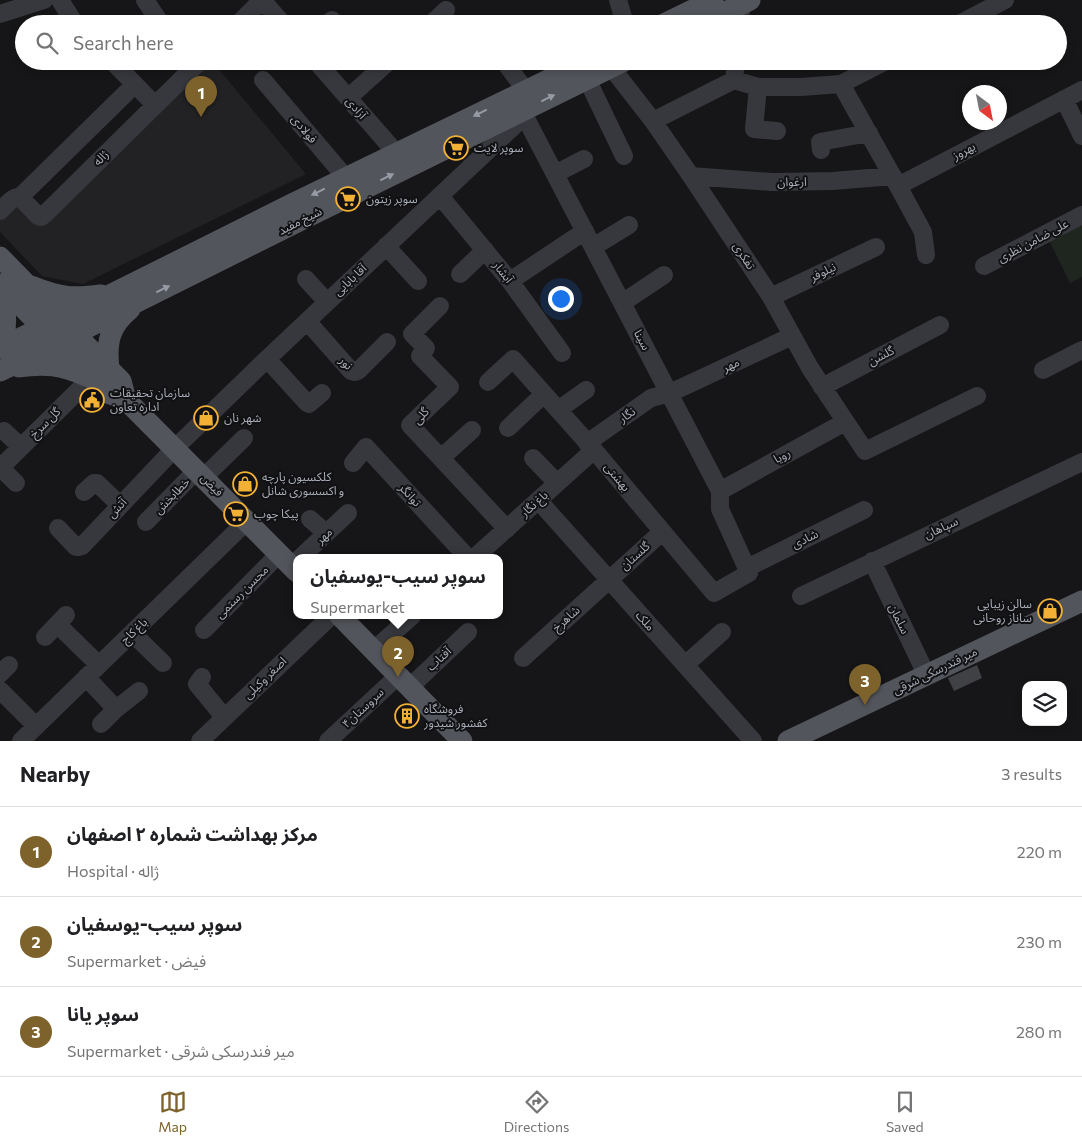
<!DOCTYPE html>
<meta charset="utf-8">
<style>
:root{--surface:#fff;--page:#f6f6f6;--text:#202124;--muted:#757577;--line:#e0e0e0;--accent:#7e622b}
body{margin:0;font-family:Commissioner,"Noto Sans Arabic",sans-serif;background:var(--page);color:var(--text)}
.controls{position:absolute;right:15px;bottom:15px;display:grid;overflow:hidden;border-radius:10px;box-shadow:0 2px 8px #0003}
.controls button{width:45px;height:45px;display:grid;place-items:center;padding:0;border:0;border-bottom:1px solid var(--line);background:var(--surface);color:var(--text);font:25px sans-serif}
.compass{position:absolute;left:962px;top:85px;width:45px;height:45px;border-radius:50%;background:var(--surface);box-shadow:0 2px 8px #0003;rotate:148deg}
.you{position:absolute;left:560px;top:298px;width:18px;height:18px;margin:-12px;border:4px solid #fff;border-radius:50%;background:#1a73e8;box-shadow:0 0 0 8px #1a73e833}
.badge{display:grid;place-items:center;width:32px;height:32px;border-radius:50%;background:var(--accent);color:#fff;font-size:16px;font-weight:700}
.pin{position:absolute;translate:-50% -41px;filter:drop-shadow(0 1px 2px #0008)}
.pin::after{content:'';position:absolute;top:26px;width:18px;height:15px;background:inherit;clip-path:polygon(0 0,100% 0,50% 100%)}
.popup{position:absolute;left:293px;top:554px;width:210px;height:65px;box-sizing:border-box;display:grid;place-content:center;border-radius:10px;background:var(--surface);filter:drop-shadow(0 1px 4px #0005);font-size:16px;white-space:nowrap;color:var(--muted)}
.popup b{font-size:19px;color:var(--text)}
.popup::after{content:'';position:absolute;left:50%;top:100%;margin-left:-10px;border:10px solid transparent;border-top-color:var(--surface)}
.list{margin:0;padding:0;list-style:none}
h2{display:flex;justify-content:space-between;align-items:center;height:65px;margin:0;padding:0 20px;font-size:21px}
h2 small{font-size:16px;font-weight:400;color:var(--muted)}
.list li{display:grid;grid-template-columns:32px 1fr auto;gap:15px;align-items:center;box-sizing:border-box;height:90px;padding:0 20px;border-top:1px solid var(--line)}
.list b{display:block;font-size:19px;white-space:nowrap}
.list p{margin:0;font-size:16px;white-space:nowrap;color:var(--muted)}
.list em{font-size:16px;font-style:normal;color:var(--muted)}
.icon{flex:none;width:28px;height:28px;fill:none;stroke:currentColor;stroke-width:2;stroke-linecap:round;stroke-linejoin:round}
.map{position:relative;flex:none;width:1082px;height:741px;overflow:hidden}
.search{position:absolute;background:var(--surface);box-shadow:0 2px 8px #0003;left:15px;right:15px;top:15px;height:55px;display:flex;align-items:center;gap:12px;box-sizing:border-box;padding:0 18px;border-radius:28px;color:var(--muted);font-size:19px}
.sheet{height:335px;background:var(--surface)}
nav{display:flex;justify-content:space-around;align-items:center;box-sizing:border-box;height:70px;border-top:1px solid var(--line);background:var(--surface);font-size:14px;color:var(--muted)}
nav a{display:grid;justify-items:center;gap:2px}
nav .on{color:var(--accent)}
.map>svg:first-child{display:block}
</style>
<div class="map">
<svg width="1082" height="741" viewBox="0 0 1082 741">
<rect width="100%" height="100%" fill="#161618"/>
<path fill="#222225" d="M200,61h12l94,113 -223,110 -41,-8 -42,-44v-21l14,-13 23,18z"/>
<path fill="#1e261f" d="M1082,222v55l-12,6 -22,-45z"/>
<path fill="#404145" d="M977,665l5,13 -28,13 -6,-13z
M409,710l8,8 -9,7 -11,-11z"/>
<g fill="none" stroke-linecap="round" stroke-linejoin="round">
<path stroke="#37383d" stroke-width="18" d="M60,0l15,24
M145,0l16,24
M262,0l21,24
M618,0l7,24
M0,14l44,-14
M238,24l24,-24
M327,24l5,-4
M431,24l15,-14
M739,24l3,-20
M959,24l46,-24
M112,61l43,44
M316,61l81,93
M504,61l22,30
M611,67l42,54 38,55 80,121 39,71 55,83 112,-55
M587,79l37,77
M263,80l83,98
M734,80l2,-19
M841,84l57,102 25,46 3,23
M758,87l-4,42 23,2
M348,98l41,-37
M1064,99l18,37
M653,121l81,-41 24,7h43l40,-3 45,-23
M821,150l-1,-8 49,-9
M555,174l29,-15
M691,176l81,6 61,-1 60,-5
M898,186l184,-96
M440,196l70,85 52,72
M20,197l107,-105
M0,211c6,-5 12,-15 20,-14l18,19 3,1 3,-2 156,-154
M386,246l32,35
M593,247l36,-22
M984,266l98,-51
M460,274l25,-24
M306,279l21,23
M510,281l75,-50
M771,297l105,-50
M622,303l42,-28
M440,306l-28,28 14,14 -6,8 30,31 -40,38 97,104
M307,321l44,50 4,1 3,-1 29,-29
M267,359l40,44 2,1 13,-11
M1043,370l39,-20
M488,382l25,-23 81,91 120,143 35,-20 -29,-64v-18l-198,-380
M822,387l118,-62
M558,410l28,-20
M508,428l36,-34
M4,431l17,16
M587,443l64,-45 19,-5 122,-57
M441,458l31,-28
M533,458l24,25
M353,463l13,-16 102,111
M0,468l91,-90
M1,468l15,15
M204,477l40,-39
M720,491l125,-69
M84,492l10,-9h3l23,22
M538,500l215,241
M310,519l16,14
M146,522l51,-52
M58,528l18,19h3l3,-1 93,-98 92,-89 249,-235 6,-13
M300,558l48,-45
M474,558l120,-108
M872,561l55,115
M747,568l117,-58
M801,596l281,-134
M57,624l42,41
M204,630l75,-76
M132,633l31,30
M45,637l21,-22
M374,650l38,-34
M523,658l139,-126
M685,665l37,-33
M0,674l9,-9
M86,677l30,32
M202,677l-5,7 27,33
M410,687l58,-55
M0,690l36,36
M101,724l15,-15 23,-18
M21,741l226,-220
M200,741l131,-125
M328,741l70,-65"/>
<path stroke="#53555c" stroke-width="21" d="M664,24l49,-24
M701,24l49,-24
M0,257l121,124 5,19
M0,284l105,108 21,8 171,172
M31,286c28,11 40,13 70,9
M0,291c5,15 10,36 0,50
M0,348l114,-55 176,-88 297,-144
M19,367c25,-4 43,-2 67,9
M109,369c-3,-26 0,-43 21,-60
M0,371l58,-28 83,-43 164,-82 319,-157
M340,616l122,125
M788,741l294,-140"/>
</g>
<defs><path id="oneway-solid" d="M-6-.8H1V-3.2L6.5 0L1 3.2V.8H-6Z" transform="scale(1.25)"/></defs>
<g fill="#979ba6">
<use href="#oneway-solid" transform="translate(548 98) rotate(-26)"/>
<use href="#oneway-solid" transform="translate(480 113) rotate(154)"/>
<use href="#oneway-solid" transform="translate(387 177) rotate(-26)"/>
<use href="#oneway-solid" transform="translate(318 192) rotate(154)"/>
<use href="#oneway-solid" transform="translate(163 289) rotate(-26)"/>
</g>
<defs>
<g id="supermarket-ring" transform="scale(1.25)"><circle r="9.5" fill="#111113" stroke="#f2b134" stroke-width="1.5"/><path d="M-6-5.5h2.5l.6 2H6L4.5 2H-2.5L-4.4-4H-6ZM-1.5 3.2a1.3 1.3 0 1 0 .1 0ZM3 3.2a1.3 1.3 0 1 0 .1 0Z" fill="#f2b134"/></g>
<g id="civic-ring" transform="scale(1.25)"><circle r="9.5" fill="#111113" stroke="#f2b134" stroke-width="1.5"/><path d="M-.6-6.5H3V-4.5H.6V-3L4-1V1h2V6H-6V1h2V-1L-.6-3ZM-1.2 2.5V6h2.4V2.5Z" fill="#f2b134"/></g>
<g id="shop-ring" transform="scale(1.25)"><circle r="9.5" fill="#111113" stroke="#f2b134" stroke-width="1.5"/><path d="M-5-2.5h2.3a2.7 3.5 0 0 1 5.4 0H5L5.5 6h-11ZM-1.5-2.5h3a1.5 2.3 0 0 0-3 0Z" fill="#f2b134"/></g>
<g id="building-ring" transform="scale(1.25)"><circle r="9.5" fill="#111113" stroke="#f2b134" stroke-width="1.5"/><path d="M-4-6H4V6H1V3H-1V6H-4ZM-2.5-4.3h1.7v1.8h-1.7ZM.8-4.3h1.7v1.8H.8ZM-2.5-1h1.7V.8h-1.7ZM.8-1h1.7V.8H.8Z" fill="#f2b134"/></g>
</defs>
<g fill-rule="evenodd">
<use href="#supermarket-ring" x="456" y="148"/>
<use href="#supermarket-ring" x="348" y="199"/>
<use href="#civic-ring" x="92" y="400"/>
<use href="#shop-ring" x="206" y="418"/>
<use href="#shop-ring" x="245" y="484"/>
<use href="#supermarket-ring" x="236" y="514"/>
<use href="#shop-ring" x="1050" y="611"/>
<use href="#building-ring" x="407" y="716"/>
</g>
<g text-anchor="middle" stroke-width="4" stroke-linejoin="round" paint-order="stroke">
<g font-size="12" fill="#a8adb8" stroke="#111113">
<text transform="translate(356 108) rotate(49)" y="4">آزادی</text>
<text transform="translate(304 129) rotate(50)" y="4">فولادی</text>
<text transform="translate(964 151) rotate(-28)" y="4">بهروز</text>
<text transform="translate(101 158) rotate(-45)" y="4">ژاله</text>
<text transform="translate(792 182) rotate(-1)" y="4">ارغوان</text>
<text transform="translate(300 221) rotate(-27)" y="4">شیخ مفید</text>
<text transform="translate(1033 241) rotate(-28)" y="4">علی ضامن نظری</text>
<text transform="translate(744 256) rotate(57)" y="4">تفکری</text>
<text transform="translate(503 272) rotate(52)" y="4">آبشار</text>
<text transform="translate(823 272) rotate(-26)" y="4">نیلوفر</text>
<text transform="translate(350 280) rotate(-43)" y="4">آقا بابایی</text>
<text transform="translate(642 340) rotate(62)" y="4">سینا</text>
<text transform="translate(881 356) rotate(-28)" y="4">گلشن</text>
<text transform="translate(346 363) rotate(45)" y="4">نور</text>
<text transform="translate(731 365) rotate(-25)" y="4">مهر</text>
<text transform="translate(627 415) rotate(-35)" y="4">نگار</text>
<text transform="translate(421 416) rotate(-49)" y="4">گلی</text>
<text transform="translate(45 423) rotate(-45)" y="4">گل سرخ</text>
<text transform="translate(782 456) rotate(-29)" y="4">رویا</text>
<text transform="translate(617 477) rotate(50)" y="4">بهشتی</text>
<text transform="translate(212 485) rotate(46)" y="4">فیض</text>
<text transform="translate(410 495) rotate(48)" y="4">توانگر</text>
<text transform="translate(172 496) rotate(-46)" y="4">خطابخش</text>
<text transform="translate(534 504) rotate(-42)" y="4">باغ نگار</text>
<text transform="translate(117 508) rotate(-47)" y="4">آتش</text>
<text transform="translate(941 528) rotate(-25)" y="4">سپاهان</text>
<text transform="translate(324 536) rotate(-43)" y="4">مهر</text>
<text transform="translate(805 539) rotate(-26)" y="4">شادی</text>
<text transform="translate(635 556) rotate(-42)" y="4">گلستان</text>
<text transform="translate(242 592) rotate(-45)" y="4">محسن رستمی</text>
<text transform="translate(566 619) rotate(-42)" y="4">شاهرخ</text>
<text transform="translate(899 619) rotate(64)" y="4">سلمان</text>
<text transform="translate(645 621) rotate(49)" y="4">ملک</text>
<text transform="translate(134 631) rotate(-44)" y="4">باغ کاج</text>
<text transform="translate(439 659) rotate(-43)" y="4">آفتاب</text>
<text transform="translate(935 671) rotate(-26)" y="4">میر فندرسکی شرقی</text>
<text transform="translate(265 678) rotate(-44)" y="4">اصغر وکیلی</text>
<text transform="translate(363 708) rotate(-43)" y="4">سروستان۴</text>
</g>
<g font-size="12" fill="#a8adb8" stroke="#111113" text-anchor="start">
<text x="474" y="152">سوپر لایت</text>
<text x="366" y="203">سوپر زیتون</text>
<text x="110" y="397">سازمان تحقیقات<tspan x="110" dy="14">اداره تعاون</tspan></text>
<text x="224" y="422">شهر نان</text>
<text x="262" y="481">کلکسیون پارچه<tspan x="262" dy="14">و اکسسوری شانل</tspan></text>
<text x="254" y="518">پیکا چوب</text>
<text x="1032" y="608" text-anchor="end">سالن زیبایی<tspan x="1032" dy="14">ساناز روحانی</tspan></text>
<text x="424" y="713">فروشگاه<tspan x="424" dy="14">کفشور شیدور</tspan></text>
</g>
</g>
</svg>
<div class="controls">
<button><svg class="icon" aria-label="layers" viewBox="0 0 24 24"><path d="M12 4l9 5-9 5-9-5zM3 14l9 5 9-5"/></svg></button>
</div>
<svg class="compass" viewBox="-18 -18 36 36"><path d="M0-13l5 13h-10z" fill="#e53935"/><path d="M0 13l5-13h-10z" fill="#757577"/></svg>
<div class="you"></div>
<div class="pin badge" style="left:201px;top:117px">1</div>
<div class="pin badge" style="left:398px;top:677px">2</div>
<div class="popup"><b>سوپر سیب-یوسفیان</b>Supermarket</div>
<div class="pin badge" style="left:865px;top:705px">3</div>
<div class="search"><svg class="icon" aria-label="search" viewBox="0 0 24 24"><circle cx="10" cy="10" r="6"/><path d="M15 15l6 6"/></svg>Search here</div>
</div>
<section class="sheet">
<h2>Nearby<small>3 results</small></h2>
<ul class="list">
<li><span class="badge">1</span><div><b>مرکز بهداشت شماره ۲ اصفهان</b><p>Hospital · ژاله</p></div><em>220 m</em></li>
<li><span class="badge">2</span><div><b>سوپر سیب-یوسفیان</b><p>Supermarket · فیض</p></div><em>230 m</em></li>
<li><span class="badge">3</span><div><b>سوپر یانا</b><p>Supermarket · میر فندرسکی شرقی</p></div><em>280 m</em></li>
</ul>
</section>
<nav>
<a class="on"><svg class="icon" aria-label="map" viewBox="0 0 24 24"><path d="M3 6l6-2 6 2 6-2v14l-6 2-6-2-6 2zM9 4v14M15 6v14"/></svg>Map</a>
<a><svg class="icon" aria-label="directions" viewBox="0 0 24 24"><path d="M12 3l9 9-9 9-9-9zM9 14v-3h6M13 9l2 2-2 2"/></svg>Directions</a>
<a><svg class="icon" aria-label="saved" viewBox="0 0 24 24"><path d="M7 4h10v16l-5-4-5 4z"/></svg>Saved</a>
</nav>
